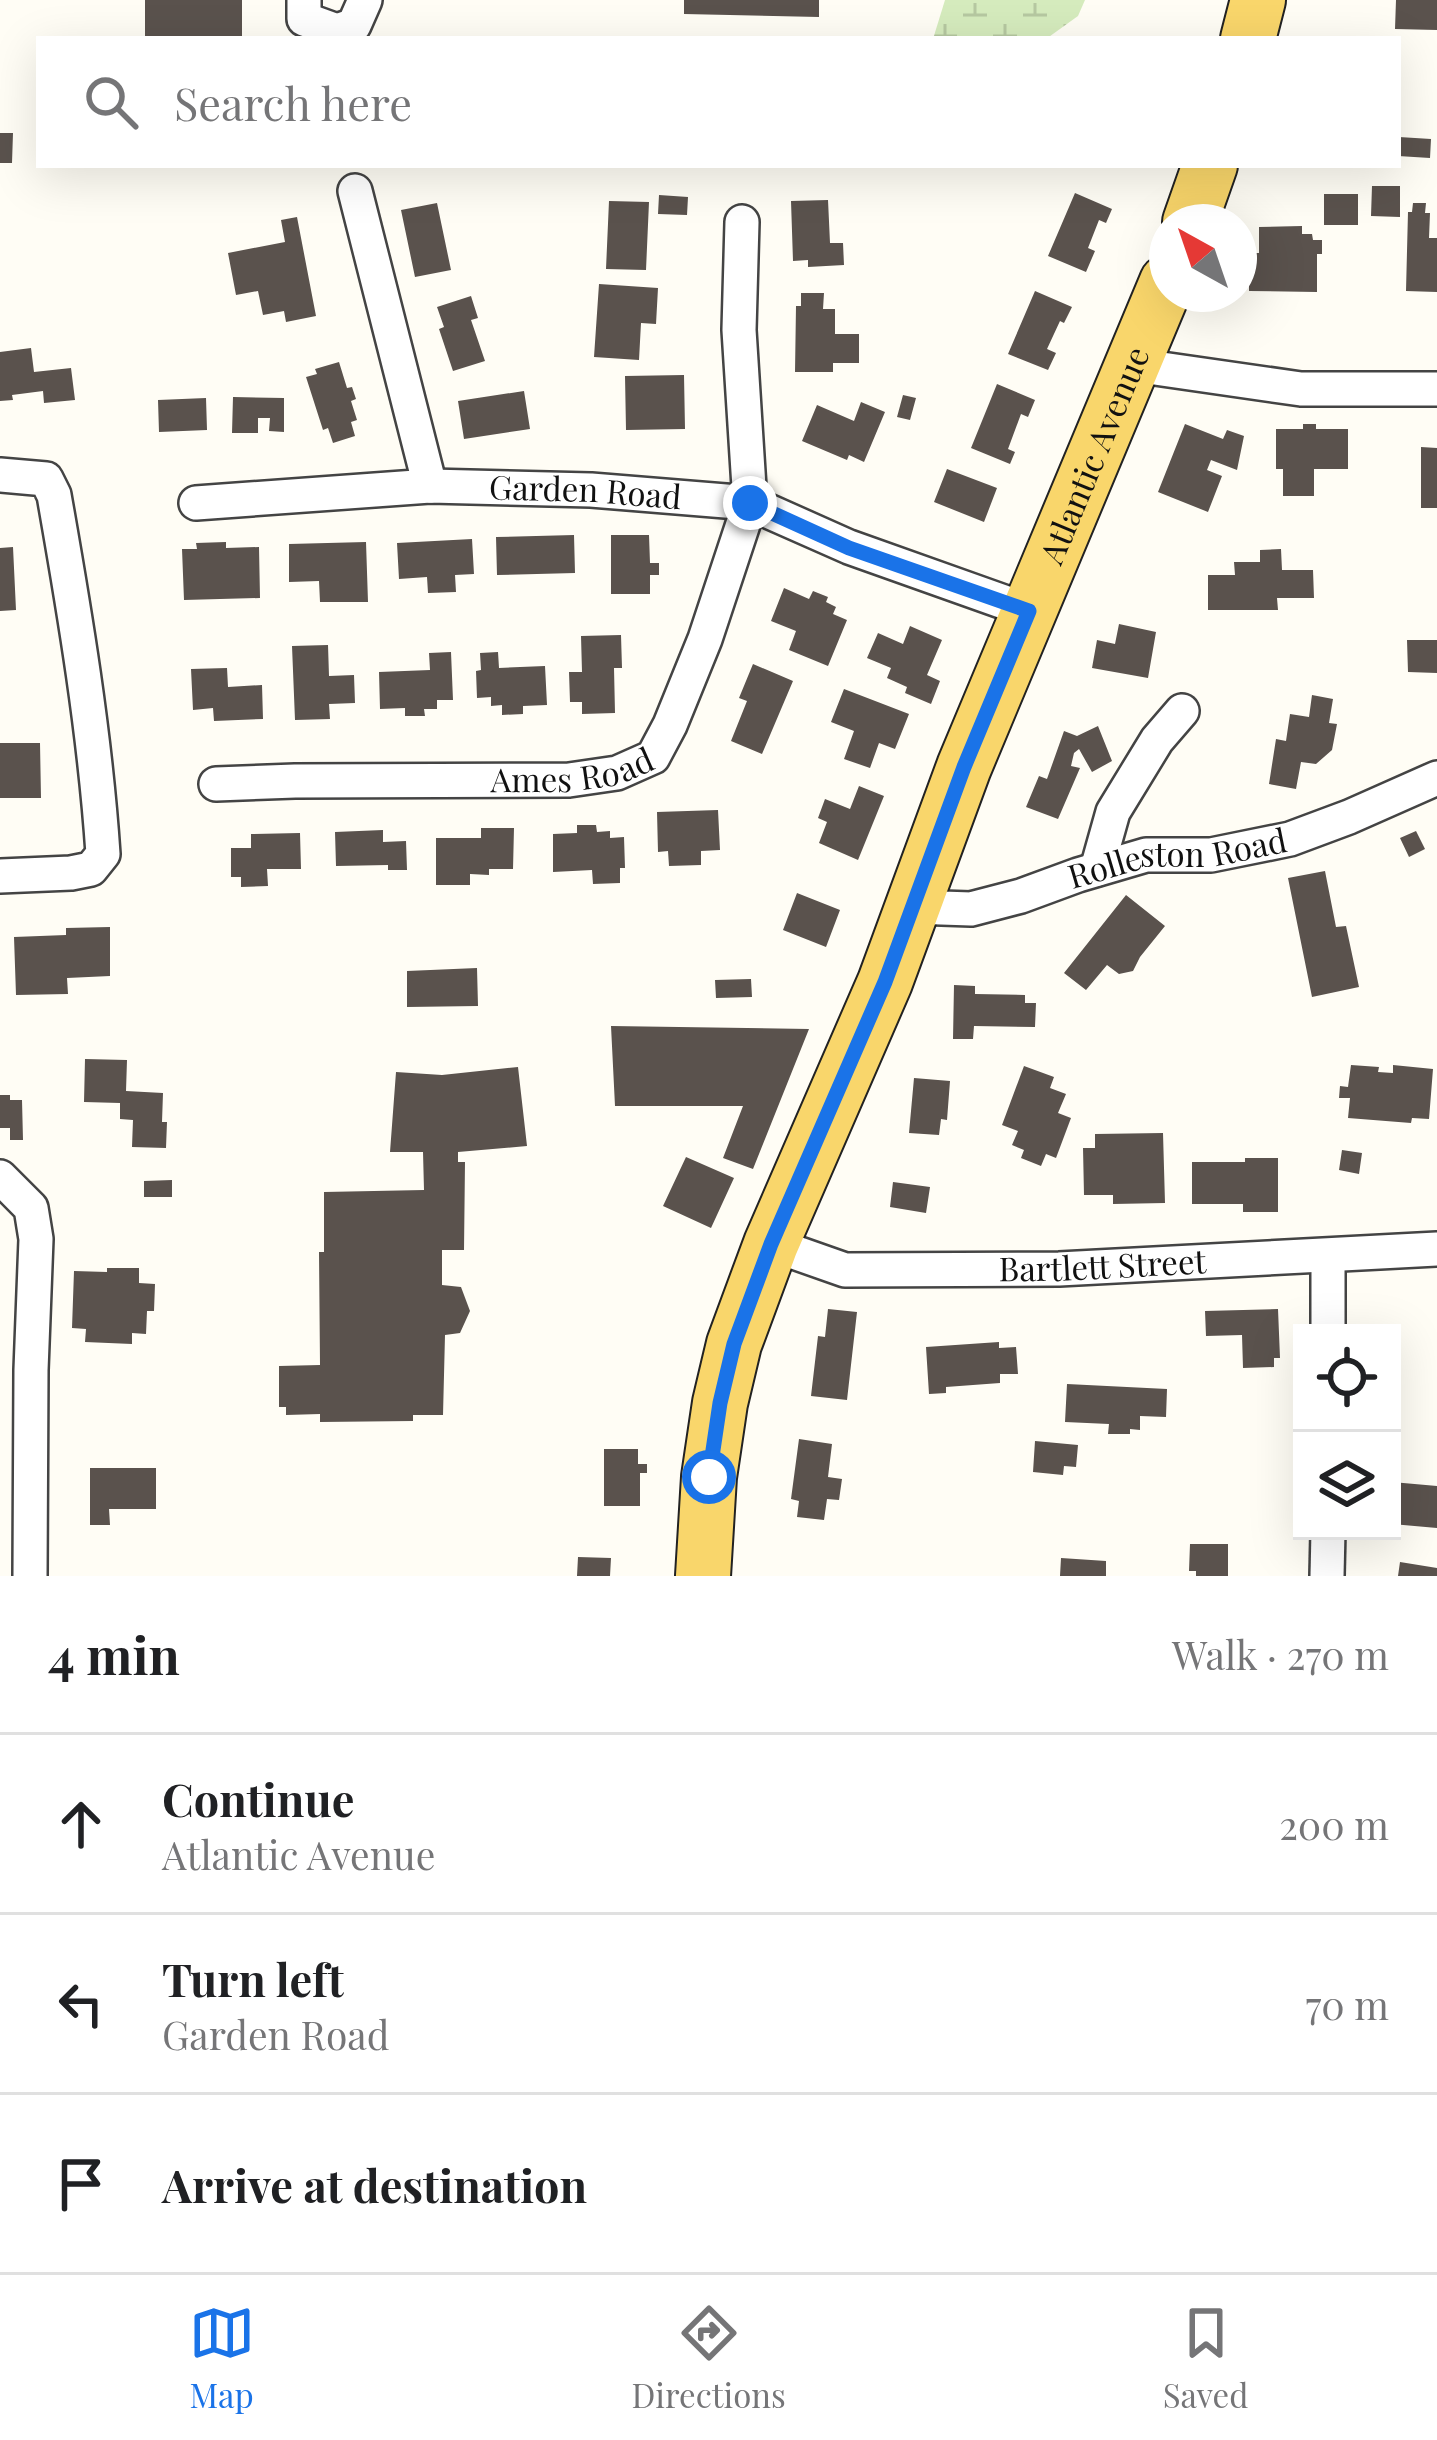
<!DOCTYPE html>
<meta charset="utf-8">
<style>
:root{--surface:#fff;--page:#f2f2f2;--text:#202124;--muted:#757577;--line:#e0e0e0;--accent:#1a73e8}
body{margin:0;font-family:"Playfair Display",serif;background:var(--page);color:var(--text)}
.controls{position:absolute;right:36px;bottom:36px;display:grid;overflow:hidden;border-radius:0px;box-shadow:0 12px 48px #0002}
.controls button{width:108px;height:108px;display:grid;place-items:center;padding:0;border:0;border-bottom:3px solid var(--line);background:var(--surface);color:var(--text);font:60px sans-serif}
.compass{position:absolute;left:1149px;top:204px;width:108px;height:108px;border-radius:50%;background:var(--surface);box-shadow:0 12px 48px #0002;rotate:320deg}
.stop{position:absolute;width:36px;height:36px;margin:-27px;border:9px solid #1a73e8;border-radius:50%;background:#fff}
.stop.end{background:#1a73e8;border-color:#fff;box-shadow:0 3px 12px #0008}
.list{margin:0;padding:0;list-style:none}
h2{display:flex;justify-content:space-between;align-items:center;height:156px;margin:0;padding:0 48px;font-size:51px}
h2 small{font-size:39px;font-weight:400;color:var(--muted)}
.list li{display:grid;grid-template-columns:78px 1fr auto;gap:36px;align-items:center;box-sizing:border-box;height:180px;padding:0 48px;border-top:3px solid var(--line)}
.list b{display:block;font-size:45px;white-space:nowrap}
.list p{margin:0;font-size:39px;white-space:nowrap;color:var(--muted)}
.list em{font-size:39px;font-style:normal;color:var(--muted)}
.icon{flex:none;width:66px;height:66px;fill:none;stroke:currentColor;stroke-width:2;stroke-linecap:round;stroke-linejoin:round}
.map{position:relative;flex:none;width:1437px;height:1576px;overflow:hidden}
.search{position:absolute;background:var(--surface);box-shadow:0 12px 48px #0002;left:36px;right:36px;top:36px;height:132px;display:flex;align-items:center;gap:30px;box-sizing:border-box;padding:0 42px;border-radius:0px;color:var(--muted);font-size:45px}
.sheet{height:696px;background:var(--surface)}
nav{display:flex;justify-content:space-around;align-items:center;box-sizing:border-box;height:168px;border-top:3px solid var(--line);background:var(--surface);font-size:33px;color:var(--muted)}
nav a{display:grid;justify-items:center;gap:6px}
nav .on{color:var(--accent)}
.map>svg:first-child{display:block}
</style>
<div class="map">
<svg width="1437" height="1576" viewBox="0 0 1437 1576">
<defs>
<pattern id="wetland-marsh" width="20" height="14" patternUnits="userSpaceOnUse" patternTransform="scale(3)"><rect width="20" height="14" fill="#d5ebbd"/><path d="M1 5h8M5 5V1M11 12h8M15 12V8" fill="none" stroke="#b6c8a1"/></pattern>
</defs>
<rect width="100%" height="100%" fill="#fffdf5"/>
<path fill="url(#wetland-marsh)" d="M945,0h140l-7,16 -32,23h-113z"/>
<path fill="#5a524d" d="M145,0h97v39h-97z
M684,0h135v17l-135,-3z
M1396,0h41v30l-42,-1z
M0,133h13l-1,30h-12z
M1399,137l32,2 -1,19 -32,-2z
M1372,186h28v31l-29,-1z
M1075,193l37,16 -6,14 -7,-3 -11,28 7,3 -9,21 -38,-16z
M1324,194h34v31h-34z
M659,195l29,2 -1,18 -29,-1z
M828,200l2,43h13l1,22 -36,2v-7l-15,1 -2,-60z
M609,201l40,1 -3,68 -40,-1z
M437,203l14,67 -36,7 -14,-67z
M1413,203h13l-1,10h5l-1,25h8v54l-31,-1 2,-79h4z
M297,217l19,99 -30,6 -2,-11 -21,4 -5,-24 -22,4 -8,-42 57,-11 -4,-22z
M1302,226v8h10l1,6h9v14h-5v38l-68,-1v-38h10v-26z
M599,284l59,4 -2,36 -15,-1 -2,37 -45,-3z
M1035,291l37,16 -8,16 -4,-2 -13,28 9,4 -8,17 -40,-16z
M801,293h23l-1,16h12v25h24v29h-26v9h-38l1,-66h5z
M471,296l7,22 -7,2 14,41 -32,10 -14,-42 5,-2 -7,-20z
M31,348l3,24 37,-4 4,32 -31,3 -1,-12 -31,4 1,5 -13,1v-49z
M339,362l8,26 5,-1 4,12 -5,2 6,19 -6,2 4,14 -22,7 -5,-15 -5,2 -17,-53 11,-3 -2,-5z
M684,375l1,54 -59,1 -1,-54z
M997,384l38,16 -7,17 -7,-3 -13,35 7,3 -5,12 -39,-16z
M524,391l6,38 -66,10 -6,-38z
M903,395l13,3 -6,22 -13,-3z
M233,397l51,1v34l-15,-1 1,-13h-12v15h-26z
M206,398l1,32 -48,2 -1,-32z
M861,402l24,10 -21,50 -15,-7 -2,5 -45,-19 15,-36 37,16z
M1185,424l38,15 4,-9 17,6 -7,34 -26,-10 -4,10 15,6 -14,36 -50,-20z
M1303,424h13v5h32v40h-34v27h-31v-27h-7v-40h27z
M1421,447l16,1v60h-16z
M947,469l50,19 -13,34 -50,-20z
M574,535l1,38 -78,2 -1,-38z
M611,535h38l1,28h9v12h-9v19h-39z
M472,539l2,35 -19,1 1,17 -28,1 -1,-16 -28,2 -2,-36z
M226,542v6l33,-1 1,51 -76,2 -2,-51h15l-1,-6z
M366,542l2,60h-48l-1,-21 -30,1v-38z
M13,547l3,63 -16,1v-63z
M1281,549l1,21h31l1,28h-37l1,12h-70v-35h27l-1,-13h26v-12z
M784,588l25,11 4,-8 15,6 -2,5 10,5 -3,7 14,6 -19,46 -39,-16 7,-19 -25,-10z
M1119,624l37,8 -8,46 -56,-10 5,-28 18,4z
M910,626l32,14 -15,35 13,6 -9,23 -26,-11 2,-6 -20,-9 4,-10 -24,-10 11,-25 25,11z
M621,635l1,33h-8l1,45 -33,1v-12h-12l-1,-30h13l-1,-36z
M1407,640h30v33l-29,-1z
M328,645l1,31 25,-1 1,28 -26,1 1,15 -35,1 -3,-74z
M451,652l2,48h-16v9h-13l1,7h-20v-8l-25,1 -1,-37 51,-2 -1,-17z
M498,652l1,16 46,-2 2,39 -24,1v8l-21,1v-10l-11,1v-9l-14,1 -1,-27 5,-1 -1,-17z
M753,664l40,17 -31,73 -31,-13 16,-40 -8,-3z
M227,668l1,19 34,-2 1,34 -49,2 -1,-13 -20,2 -2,-41z
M844,689l65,25 -14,35 -16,-6 -9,25 -26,-9 10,-28 -23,-9z
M1312,695l21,4 -4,24 8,1 -5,26 -16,14 -15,-2 -5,27 -27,-5 7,-45 10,2 4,-27 19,3z
M1098,726l14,35 -20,11 -13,-23 -5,4 -3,13 9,2 -22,51 -32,-12 13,-31 8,3 17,-48 13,5z
M0,743h40l1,55h-41z
M859,786l25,10 -26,64 -39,-17 8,-21 -9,-4 7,-19 25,10z
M718,810l2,40 -19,1v14l-32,1 -1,-15 -10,1 -1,-40z
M577,825h19l1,7 13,-1v7l14,-1 1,31h-5v15l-27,1 -1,-14 -39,2v-38l24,-1z
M481,828h33l-1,41h-24v6l-19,-1v11h-34v-47h45z
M383,830v12l23,-1 1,29h-19v-5l-52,1 -1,-34z
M1416,831l9,18 -16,8 -9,-19z
M300,833l1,36h-34l1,17 -27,1v-10h-10v-29h20v-14z
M1325,871l11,56 10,-1 13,61 -47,10 -24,-119z
M797,893l43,17 -14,37 -43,-17z
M1126,895l39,31 -25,31 -7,14 -14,3 -12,-9 -21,25 -22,-17z
M110,927v49l-43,2 1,16 -52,1 -2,-58 52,-2v-7z
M477,968l1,38 -71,1v-36z
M751,979l1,18 -36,1 -1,-18z
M954,985l21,1v8l50,1v8h11l-1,24 -61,-1 -1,13h-20z
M611,1026l198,3 -56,140 -30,-11 20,-52h-128z
M85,1059l42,1 -1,31 37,2 -1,29h5l-1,26 -34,-1 1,-27 -13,-1v-16l-36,-1z
M1351,1065l28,2 -1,5 15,1v-8l40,4 -4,50 -17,-1 -1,5 -63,-5 2,-20h-11l1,-12 8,1z
M1024,1066l30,11 -4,11 16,6 -8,19 13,5 -15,40 -10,-4 -5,12 -20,-8 3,-8 -12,-5 6,-14 -16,-6z
M518,1067l9,79 -69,6v10h7l-1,88h-22v35l19,2 9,24 -10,22 -15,2 -2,80h-30v6l-93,1v-8l-34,1v-8h-7v-41l41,-1 -1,-113h5v-60l100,-2 -1,-38h-33l6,-80 46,3z
M914,1078l36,3 -3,39 -6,-1 -2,16 -30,-2z
M0,1095h10v5h12l1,40h-13v-12h-10z
M1163,1133l2,70 -52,1v-9h-29l-1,-47h12v-14z
M1342,1150l20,3 -3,21 -20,-4z
M686,1157l48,21 -23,50 -48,-22z
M1245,1158h33v54h-35v-8h-51v-42h53z
M172,1180v17h-28v-16z
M893,1182l37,5 -4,26 -36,-6z
M107,1268h32v15l16,1 -1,27h-7l-1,23 -14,-1v11l-47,-2 1,-13 -14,-1 2,-57 33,1z
M828,1309l29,3 -10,88 -36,-4 7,-60 7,1z
M1278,1309l2,49h-6v9l-31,1 -1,-33 -36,1 -1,-25z
M999,1342v6l17,-1 2,27h-18v9l-54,4v6l-17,1 -3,-47z
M1067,1384l100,5 -1,28 -26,-1v14l-10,-1v5h-22l1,-10 -44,-2z
M799,1439l33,5 -4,33 14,2 -3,21 -12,-1 -3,21 -27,-3 2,-16 -8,-2z
M1035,1441l43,4 -2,22 -12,-1 -1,9 -30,-3z
M604,1449h34v15h9v9h-7v33h-36z
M90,1468h66v41h-47l1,16h-20z
M1392,1482l45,4v42l-45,-4z
M1190,1544h38v32h-32v-5h-7z
M578,1557l33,1 -1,18h-33z
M1061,1558l45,3v15h-46z
M1400,1562l37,6v8h-39z"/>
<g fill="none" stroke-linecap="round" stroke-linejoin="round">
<g stroke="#444" stroke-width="38">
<g id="street">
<path d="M304,0v19l33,12 17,-6 11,-25"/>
<path d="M355,191l75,295"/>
<path d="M1134,365l167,24h136"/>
<path d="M0,475l46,4 8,16c21,119 41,239 49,359l-12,15 -20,4 -71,3"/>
<path id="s1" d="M196,503l234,-17 161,4 159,13 99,44 180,64"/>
<path id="s2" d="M216,784l79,-3 274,-1 48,-7 36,-16 17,-32 35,-86 45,-136 -11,-173 3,-108"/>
<path d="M1097,869l16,-57 44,-72 25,-29"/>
<path id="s3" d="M912,907l59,2 50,-13 57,-21 68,-20h65l79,-16 59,-22 88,-39"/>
<path d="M0,1177l31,31 5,31 -5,131 -1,206"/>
<path id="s4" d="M771,1244l74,26 214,-1 378,-20"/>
<path d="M1328,1333v-77"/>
<path d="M1327,1576l1,-45"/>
</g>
</g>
<g stroke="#222" stroke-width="58">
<g id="primary">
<path d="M1248,39l10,-39"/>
<path d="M1190,222l20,-57"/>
<path id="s5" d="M703,1576l6,-99 11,-74 14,-59 37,-100 114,-262 79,-215 203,-485"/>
</g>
</g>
<use href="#street" stroke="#fff" stroke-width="33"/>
<use href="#primary" stroke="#f9d66b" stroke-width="54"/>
</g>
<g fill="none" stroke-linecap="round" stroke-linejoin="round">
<path stroke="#1a73e8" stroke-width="15" d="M709,1477l11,-74 14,-59 37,-100 114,-262 79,-215 65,-156 -180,-63 -99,-45"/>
</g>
<g text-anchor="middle" stroke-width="12" stroke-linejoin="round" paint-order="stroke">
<g font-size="33" fill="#111" stroke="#fff">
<text dy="12" stroke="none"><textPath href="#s5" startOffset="1194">Atlantic Avenue</textPath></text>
<text dy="12" stroke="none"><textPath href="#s1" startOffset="390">Garden Road</textPath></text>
<text dy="12" stroke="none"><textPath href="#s2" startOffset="357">Ames Road</textPath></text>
<text dy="12" stroke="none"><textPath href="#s3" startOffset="273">Rolleston Road</textPath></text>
<text dy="12" stroke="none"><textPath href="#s4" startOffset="336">Bartlett Street</textPath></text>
</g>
</g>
</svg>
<div class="controls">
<button><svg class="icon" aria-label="locate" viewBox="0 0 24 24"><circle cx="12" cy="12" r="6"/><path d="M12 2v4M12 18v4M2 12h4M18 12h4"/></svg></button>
<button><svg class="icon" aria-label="layers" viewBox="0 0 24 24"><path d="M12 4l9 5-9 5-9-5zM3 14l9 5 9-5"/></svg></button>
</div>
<svg class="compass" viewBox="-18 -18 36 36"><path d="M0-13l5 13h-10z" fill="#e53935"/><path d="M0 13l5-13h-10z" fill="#757577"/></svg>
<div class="stop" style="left:709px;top:1477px"></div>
<div class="stop end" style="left:750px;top:503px"></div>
<div class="search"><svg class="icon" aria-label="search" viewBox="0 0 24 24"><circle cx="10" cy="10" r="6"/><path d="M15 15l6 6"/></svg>Search here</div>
</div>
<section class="sheet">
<h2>4 min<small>Walk · 270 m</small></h2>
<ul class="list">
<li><svg class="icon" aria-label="ahead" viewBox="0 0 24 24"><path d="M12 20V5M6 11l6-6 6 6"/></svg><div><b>Continue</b><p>Atlantic Avenue</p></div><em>200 m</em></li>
<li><svg class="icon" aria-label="left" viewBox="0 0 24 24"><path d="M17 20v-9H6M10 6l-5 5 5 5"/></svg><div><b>Turn left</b><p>Garden Road</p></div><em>70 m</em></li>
<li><svg class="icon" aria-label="arrive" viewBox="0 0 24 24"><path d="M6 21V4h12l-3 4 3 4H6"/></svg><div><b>Arrive at destination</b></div></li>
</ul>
</section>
<nav>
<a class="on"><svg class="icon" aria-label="map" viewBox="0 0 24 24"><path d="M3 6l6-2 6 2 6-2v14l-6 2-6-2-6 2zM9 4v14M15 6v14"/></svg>Map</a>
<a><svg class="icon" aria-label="directions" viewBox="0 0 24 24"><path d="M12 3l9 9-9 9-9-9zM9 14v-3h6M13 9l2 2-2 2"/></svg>Directions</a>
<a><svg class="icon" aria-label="saved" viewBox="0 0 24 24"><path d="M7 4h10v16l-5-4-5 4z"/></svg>Saved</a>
</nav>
